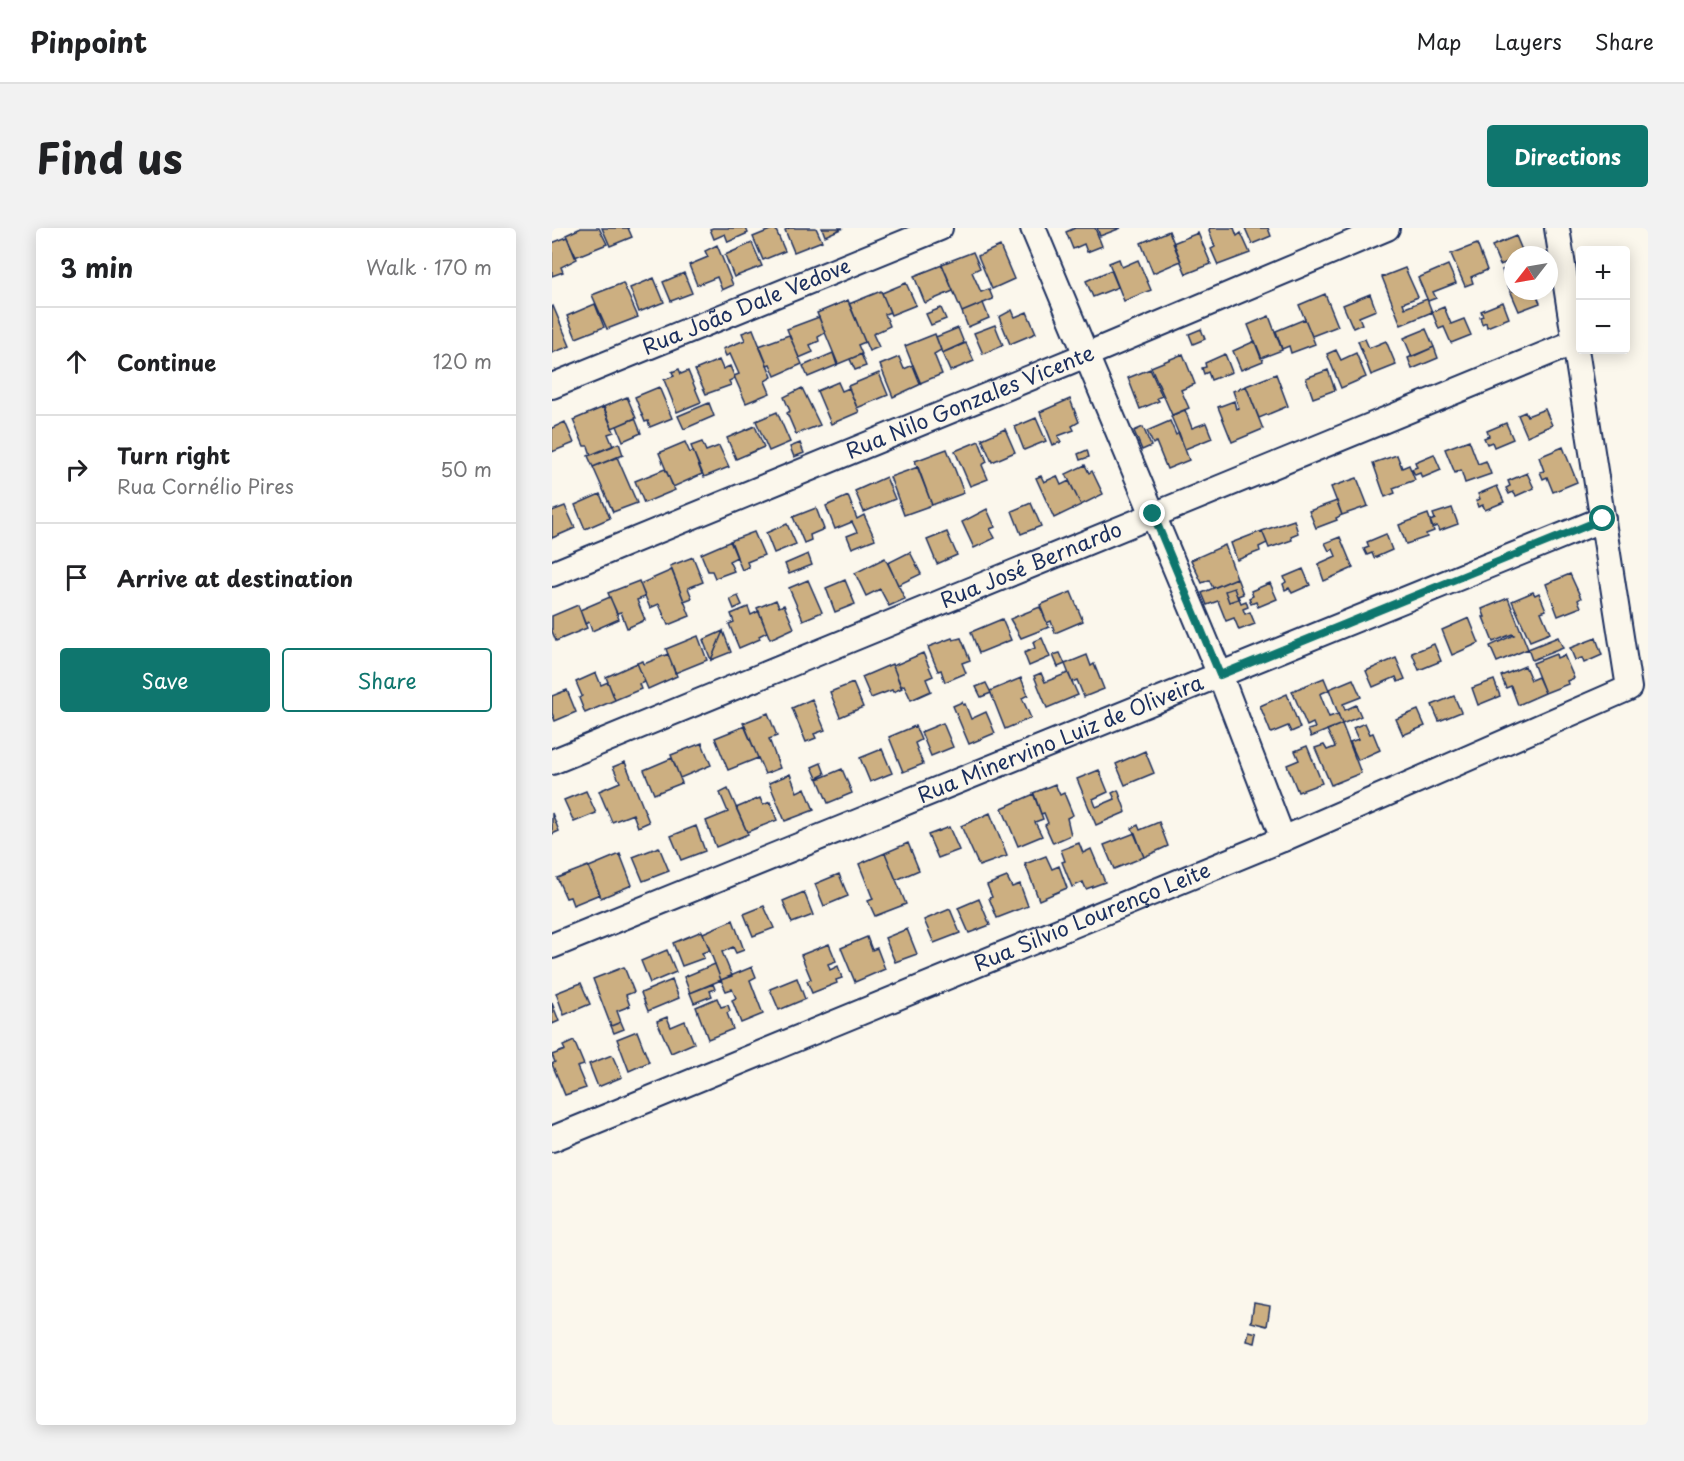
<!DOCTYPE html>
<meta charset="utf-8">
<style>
:root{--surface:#fff;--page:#f2f2f2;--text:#202124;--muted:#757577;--line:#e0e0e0;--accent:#0f766e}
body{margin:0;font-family:"Playpen Sans",sans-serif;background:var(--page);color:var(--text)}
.controls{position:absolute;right:18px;top:18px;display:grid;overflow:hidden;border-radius:6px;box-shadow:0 3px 15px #0003}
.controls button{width:54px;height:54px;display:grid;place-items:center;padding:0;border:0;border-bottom:2px solid var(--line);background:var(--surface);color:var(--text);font:30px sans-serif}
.compass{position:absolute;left:952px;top:18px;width:54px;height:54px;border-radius:50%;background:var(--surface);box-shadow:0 3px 15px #0003;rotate:239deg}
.stop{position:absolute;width:18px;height:18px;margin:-14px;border:4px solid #0f766e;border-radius:50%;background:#fff}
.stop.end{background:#0f766e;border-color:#fff;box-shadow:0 2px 6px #0008}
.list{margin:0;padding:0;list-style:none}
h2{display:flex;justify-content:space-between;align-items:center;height:78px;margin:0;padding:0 24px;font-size:26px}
h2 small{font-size:20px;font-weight:400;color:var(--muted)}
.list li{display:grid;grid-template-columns:39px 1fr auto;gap:18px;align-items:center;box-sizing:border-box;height:108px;padding:0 24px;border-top:2px solid var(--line)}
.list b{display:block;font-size:22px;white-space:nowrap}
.list p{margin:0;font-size:20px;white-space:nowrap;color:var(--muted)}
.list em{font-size:20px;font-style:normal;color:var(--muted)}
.actions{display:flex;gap:12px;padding:18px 24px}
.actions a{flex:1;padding:14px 0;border:2px solid var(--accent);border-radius:6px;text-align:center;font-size:21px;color:var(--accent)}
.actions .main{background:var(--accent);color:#fff}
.icon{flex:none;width:33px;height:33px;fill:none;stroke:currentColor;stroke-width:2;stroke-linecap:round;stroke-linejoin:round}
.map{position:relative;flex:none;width:1096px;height:1197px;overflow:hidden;border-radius:6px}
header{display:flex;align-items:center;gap:36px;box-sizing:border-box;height:84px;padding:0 30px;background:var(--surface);border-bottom:2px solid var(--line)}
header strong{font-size:28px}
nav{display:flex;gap:33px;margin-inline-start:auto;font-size:21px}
.intro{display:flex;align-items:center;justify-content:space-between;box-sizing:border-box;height:144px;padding:0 36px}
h1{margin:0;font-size:42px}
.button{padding:15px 27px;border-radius:6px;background:var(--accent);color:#fff;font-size:21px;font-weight:700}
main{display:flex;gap:36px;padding:0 36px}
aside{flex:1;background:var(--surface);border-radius:6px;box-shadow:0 3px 15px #0003}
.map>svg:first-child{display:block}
</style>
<header>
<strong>Pinpoint</strong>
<nav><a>Map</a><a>Layers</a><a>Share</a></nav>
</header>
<div class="intro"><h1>Find us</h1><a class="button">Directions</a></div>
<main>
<aside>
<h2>3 min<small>Walk · 170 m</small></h2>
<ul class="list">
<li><svg class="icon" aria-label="ahead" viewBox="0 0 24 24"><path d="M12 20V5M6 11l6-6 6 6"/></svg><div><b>Continue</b></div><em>120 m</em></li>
<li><svg class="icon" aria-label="right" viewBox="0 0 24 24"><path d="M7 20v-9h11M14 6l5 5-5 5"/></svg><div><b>Turn right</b><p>Rua Cornélio Pires</p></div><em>50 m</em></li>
<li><svg class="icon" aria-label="arrive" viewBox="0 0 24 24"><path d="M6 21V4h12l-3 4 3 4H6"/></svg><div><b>Arrive at destination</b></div></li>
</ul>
<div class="actions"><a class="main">Save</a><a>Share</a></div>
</aside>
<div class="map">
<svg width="1096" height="1197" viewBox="0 0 1096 1197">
<rect width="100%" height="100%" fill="#fbf7ec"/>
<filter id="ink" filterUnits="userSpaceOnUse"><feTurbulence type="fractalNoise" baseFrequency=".0167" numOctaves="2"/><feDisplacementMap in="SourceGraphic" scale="12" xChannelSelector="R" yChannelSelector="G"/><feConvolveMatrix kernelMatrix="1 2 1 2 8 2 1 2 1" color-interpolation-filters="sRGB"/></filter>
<g filter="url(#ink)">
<path fill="#ccaf81" stroke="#1b2f5e" stroke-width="1.5" d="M29,0h18l8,16 -32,13 -9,-22z
M50,0h26l4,9 -22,9z
M161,0h33l2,5 -20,9 -3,-8 -11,5 -4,-10z
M223,0l10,23 -22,9 -10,-23z
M237,0h27l6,13 -28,11 -9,-22z
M270,0h21l-18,8z
M523,0h20l7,18 -15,6 -3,-8 -11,5 -7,-17z
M545,0h24l-21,8z
M658,0h24l3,8 4,-3 9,20 -32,12 -7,-16 4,-2 -6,-17z
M693,0h23l3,8 -19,8z
M617,3l12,30 -28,12 -12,-30z
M646,5l13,31 -25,10 -13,-31z
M964,8l8,19h-11v5l-13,5 -8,-19z
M15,9l10,22 -16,8 2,5 -11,4v-33z
M200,15l10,23 -28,11 -9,-22z
M925,16l10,26 -16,7 2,6 -8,3 -14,-32z
M165,17l16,40 -11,5 -5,-13 -20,8 -8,-20 19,-8 -3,-6z
M448,18l14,33 -22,10 -14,-33z
M421,24l7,16 -8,4 9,20 8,-3 4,10 -31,13 -20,-48z
M567,31l3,8 16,-7 13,30 -27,11 -15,-38z
M390,37l11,26 -28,12 -11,-27z
M896,37l8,18 -23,9 3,6 -8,3 -10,-23z
M961,38v14l-6,3 -5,-13z
M853,40l13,29 -15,6 2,5 22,-9 5,13 -31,13 -19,-48z
M559,42l7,17 -25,10 -7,-16z
M132,45l8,20 -21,8 -8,-19z
M102,50l10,24 -25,10 -9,-24z
M961,52v11h22l5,12 -21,8 -12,-28z
M71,55l15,34 -31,12 -15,-34z
M354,55l10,22 -25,10 -9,-22z
M329,63l9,21 -5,2 5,12 -17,8 6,13 -10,4 -20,-47z
M773,66l13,32 -26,10 -13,-31z
M818,66l6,16 -17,7 3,7 -9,4 -10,-23z
M296,72l17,42 -7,3 4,9 -24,10 -21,-51z
M951,74l6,16 -22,9 -1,-5 -4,2 -2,-7 3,-1 -2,-5z
M431,75l6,15 -21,9 -6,-15z
M43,76l9,23 -28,11 -9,-22z
M1,78l17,40 -18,7v-46z
M892,79l7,17 13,-5 7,16 -20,8 -7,-16 -5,2 -7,-17z
M389,80l5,11 -15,6 -5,-11z
M460,82l3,7 12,-5 9,21 -26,11 -11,-27z
M717,88l13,34 -21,8 -13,-33z
M267,89l6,16 -7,4 1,4 -9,4 3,7 -14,6 -12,-29z
M753,91l10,25 -24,9 -2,-7 -7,3 -6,-18z
M443,97l8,20 -20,9 -9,-21z
M406,100l6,15 -22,10 -6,-16z
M201,101l19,48 -7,4 5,12 -24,10 -12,-27 5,-2 -9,-20 -4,2 -3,-7 22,-9 -3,-7z
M649,101l4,10 -12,5 -4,-10z
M874,101l8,18 -22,10 -8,-19z
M383,106l6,16 -7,4 8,20 -22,9 -15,-37z
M237,107l13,29 -27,12 -5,-12 -3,1 -8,-19z
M813,111l4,9 17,-7 10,24 -25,10 -13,-34z
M703,113l8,20 -22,9 -8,-19z
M414,115l8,18 -24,10 -8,-18z
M882,119l4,11 -26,11 -4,-11z
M784,122l5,10 15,-7 10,24 -25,11 -14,-34z
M281,125l4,12 -29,12 -5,-11z
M309,126l5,12 -11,4 -5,-11z
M631,126l12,30 -14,6 8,18 -17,7 -21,-48z
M673,126l7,18 -21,8 -3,-8 -4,2 -2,-6 4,-1 -1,-4z
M347,129l5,12 9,-4 8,19 -28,13 -13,-32z
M167,132l4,9 7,-3 5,12 -6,3 2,4 -25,9 -11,-24z
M127,141l2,5 7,-3 13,31 -24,10 -13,-32 10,-4 -2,-4z
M598,141l12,27 -5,2 2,3 -19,8 -12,-31z
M776,142l7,20 -22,8 -7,-20z
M327,145l9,22 -31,13 -9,-22z
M724,146l12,32 -29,12 -13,-32z
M286,154l4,9 7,-3 10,24 -28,12 -14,-33z
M694,158l17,43 -31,13 -14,-35 16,-6 2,8 3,-1 -6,-17z
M107,159l13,31 -22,9 -2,-6 -3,1 -10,-25z
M250,160l18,37 -24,9 -9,-21 3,-2 -6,-14z
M75,169l9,21 -24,10 -9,-21z
M518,171l9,23 -7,4 2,4 -16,6 3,6 -8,3 -13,-33z
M157,175l5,13 -30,13 -6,-13z
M52,179l10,25 -6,2 5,12 -22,9 -3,-9h-4l-11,-26z
M993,181l7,16 -25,11 -9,-21 7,-3 2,4z
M633,182l7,18 14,-5 6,15 -27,11 -14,-33z
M225,184l13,30 -21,9 -13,-30z
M83,190l6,15 -18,8 -6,-15z
M484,190l10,23 -22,9 -9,-23z
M618,193l6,14 3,-2 10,27 -22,9 -11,-27 -3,2 -6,-13z
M13,194l9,21 -22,9v-24z
M954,195l7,16 -19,8 -2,-5 -5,2 -3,-6 5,-2 -2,-5z
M203,198l9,21 -28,12 -9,-21z
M591,199l8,19 -9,4 -8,-19z
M453,201l10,23 -23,10 -10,-23z
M917,212l9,24 8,-3 5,13 -26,9 -4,-13 -6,3 -10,-24z
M427,213l8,21 -5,3 6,14 -18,7 -15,-35z
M133,214l5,11 3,-2 9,23 -29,13 -14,-34z
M150,214l4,9 13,-5 10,21 -25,10 -13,-31z
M67,215l4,12 -30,12 -5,-11z
M248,215l4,10 -10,4 -4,-10z
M1011,219l14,35 -24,10 -6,-15 -4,2 -3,-7 4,-1 -5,-14z
M395,221l17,44 -32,12 -17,-44z
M535,222l2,7 -9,3 -2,-6z
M882,226l7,16 -19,8 -2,-5 -5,2 -3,-6 5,-2 -2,-5z
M845,227l5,13 7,-3 6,15 -22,8 2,5 -10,4 -12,-34z
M65,229l20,46 -24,9 -20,-45z
M533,237l4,8 3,-2 11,23 -22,11 -15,-31z
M366,239l14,38 -28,10 -14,-38z
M113,241l10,21 -31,13 -9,-22z
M975,245l7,15 -18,8 -3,-4 -4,2 -3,-6 4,-2 -2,-5z
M489,248l3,6 13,-6 4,9 8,-4 12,24 -27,13 -18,-40z
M334,249l9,22 -31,13 -9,-21z
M805,250l11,28 -26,9 -11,-28z
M945,258l7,16 -19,8 -2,-5 -5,2 -2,-6 4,-2 -2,-5z
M48,266l10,24 -25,11 -10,-24z
M296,268l9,23 7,-4 11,24 -23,9 -5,-12 10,-4 -5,-10 -17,7 -9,-23z
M785,273l5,14 -6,3 1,2 -21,8 -7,-17z
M479,275l10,23 -20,8 -9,-23z
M13,278l10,22 -23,10v-27z
M264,280l8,21 -14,6 1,5 -7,3 -11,-26z
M900,280l6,16 -19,7 -2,-5 -5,2 -2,-7 5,-2 -2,-5z
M435,281l8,18 -5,2 5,9 -21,10 -12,-26z
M876,286l6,17 -8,3 1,3 -21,7 -7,-19z
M742,292l4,13 -7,3 1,4 -23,8 -7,-17z
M235,296l9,20 -22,9 -8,-20z
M710,303l5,12 -8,4 1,4 -23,9 -6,-17z
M202,304l10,23 -17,7 2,5 -7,3 -12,-29z
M395,304l10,23 -20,9 -10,-24z
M834,306l6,16 -18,8 -2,-5 -5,2 -3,-6 5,-2 -2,-5z
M788,309l13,31 -29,13 -6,-17 18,-8 -3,-7 -4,2 -4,-8z
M179,313l6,16 -8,4 5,10 -19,7 -3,-7h-4l-7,-17z
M673,317l12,33 -24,10 -4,-8 -7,3 -11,-23z
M358,324l11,22 -23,11 -10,-22z
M256,326l4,11 -23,9 -4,-10z
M141,329l10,25 -15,6 4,10 -8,3 -14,-35z
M333,330l20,41 -16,7 -9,-17 -14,7 -11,-23z
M751,341l7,16 -18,8 -3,-5 -4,2 -2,-6 3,-2 -2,-5z
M120,342l18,46 -22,9 -9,-21 -9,4 -10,-24z
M1018,346l11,24 -3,2 3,7 -23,9 -12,-32z
M685,350l6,16 -5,2 3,7 5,-2 2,6 -5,2 2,5 5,-2 5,12 -16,6 -5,-12 -8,3 -8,-20 -11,4 -5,-12z
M256,352l14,32 -19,8 -14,-32z
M293,352l10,24 -20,8 -9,-24z
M87,353l6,16 -8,3 8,20 -18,8 -6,-16 -4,1 -9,-20z
M718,355l7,16 -19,8 -2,-5 -5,2 -2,-6 4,-2 -2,-5z
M682,360l4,11 -9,3 -4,-11z
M519,364l12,29 -28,12 -4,-12 -4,2 -7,-18z
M981,364l2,3 4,-2 7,17 -5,2 9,21 -20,8 -18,-40z
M186,368l4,9 -8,4 -4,-10z
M58,369l9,22 -27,12 -3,-9 -4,2 -5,-14z
M956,370l20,51 -31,13 -7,-16 24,-11 -2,-1 -19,8 -10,-25h2l-3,-8z
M224,372l3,7 5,-2 10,23 -24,11 -13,-31z
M26,377l9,23 -31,13 -4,-10v-15z
M196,379l3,8 8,-4 8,21 -8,4 1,3 -21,9 -10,-24 5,-2 -3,-8z
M488,379l9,20 -28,11 -11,-19z
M917,390l10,25 -27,12 -10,-25z
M450,391l9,21 -32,13 -8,-21z
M171,403l-12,29 -8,-20z
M171,403l8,21 -20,8z
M146,408l9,24 -32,13 -9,-24z
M1006,409l5,11 -31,12 -4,-11z
M400,410l1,2 8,-2 9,22 -8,3 4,10 -21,9 -4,-12 -3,1 -10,-24z
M490,410l8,19 -21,9 -5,-13 11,-5 -2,-6z
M1044,410l6,17 -18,8 -2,-5 -7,2 -5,-12z
M882,416l7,17 -22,9 -7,-17z
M371,425l10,23 -7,3 5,12 -20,9 -7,-15 -3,2 -8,-21z
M508,425l5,11 -7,3 -5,-12z
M116,426l9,22 -29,13 -11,-26 6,-2 1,3z
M1004,426l1,4 7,-3 10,23 -7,3 1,3 -23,9 -12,-30z
M535,427l4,11 3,-2 10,25 -20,8 -7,-17 -5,2 -7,-18z
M844,430l9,21 -7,3 -2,-5 -23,10 -7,-16z
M85,435l8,19 -6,2 2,5 -26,11 -9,-23z
M340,436l10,24 -9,4 -1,-2 -21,8 -9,-21z
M973,438l6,14 7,-3 7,16 -27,12 -7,-19 -5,2 -5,-12z
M44,445l5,12 7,-3 7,18 -30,13 -6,-15 3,-2 -6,-14z
M489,445l4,9 23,-9 10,22 -31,13 -13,-32z
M469,450l7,17 -6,3 9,20 -26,11 -15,-38z
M772,450l5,12 -9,4 9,23 9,-3 4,10 -31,13 -3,-7 7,-2 -2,-5 -6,3 -15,-35z
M801,451l8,18 -18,7 2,6 11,-5 5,11 -19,8 -13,-35z
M942,452l6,16 -22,9 -6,-17z
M301,455l10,24 -23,10 -10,-25z
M434,455l5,10 -10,4 -5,-10z
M15,462l9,22 -21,9 -3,-8v-17z
M735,466l13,34 -9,4 -3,-6 -17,7 -11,-27z
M902,468l7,16 -22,9 -7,-16z
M260,471l13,31 -11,4 2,4 -10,4 -14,-34z
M410,474l1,3 2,-1 6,15 15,-7 9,21 -26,11 -16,-38z
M866,482l7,16 -22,9 -7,-16z
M216,485l9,23 -8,3 11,29 -15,6 -22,-51z
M391,495l10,24 -22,9 -10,-24z
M813,495l5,11 3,-1 7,17 -22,10 -8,-18 8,-3 -5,-11z
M790,496l19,49 -30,12 -16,-37 9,-3 3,5 8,-3 -8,-17z
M193,498l13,32 -30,12 -13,-32z
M363,498l6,14 -6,3 8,21 -20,8 -14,-35z
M150,515l9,22 -31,13 -9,-23z
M755,518l15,37 -24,9 -11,-27 12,-5 -4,-9z
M330,521l10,24 -22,9 -10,-24z
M593,523l9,22 -29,12 -9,-21z
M120,530l10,25 -28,11 -10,-24z
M73,534l24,60 -11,5 -5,-13 -21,8 -13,-31 21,-9 -7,-15z
M269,535l4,11 -8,4 -5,-11z
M290,541l10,24 -24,10 -10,-24z
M547,542l9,22 -15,7 3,8 19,-8 -3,-6 6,-3 8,22 -30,13 -19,-46z
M238,546l7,18 8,-4 9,22 -29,11 -16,-38z
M503,556l5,11 4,-2 9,22 -6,3 4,17 -18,8 -8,-18 3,-2 -4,-10 -3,1 -8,-21z
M176,561l20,45 -32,13 -10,-26 22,-9 -8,-19z
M34,563l10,22 -22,9 -10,-22z
M482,566l9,25 -8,3 7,14 -24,10 -16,-38z
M208,570l3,7 7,-3 7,18 -30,12 -11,-24z
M0,585l7,18 -7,3z
M438,585l17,43 -28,10 -18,-40z
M607,594l9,24 -24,11 -12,-29 6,-3 2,5z
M144,598l9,25 -24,9 -10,-24z
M397,599l10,23 -21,8 -10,-23z
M583,605l9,24 -30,12 -10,-24z
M356,615l11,27 -23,10 -11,-27z
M527,615l4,10 8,-4 14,33 -19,7 -3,-7 -11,5 -10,-25 3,-1 -4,-11z
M107,619l10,24 -26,10 -10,-24z
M333,625l21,51 -31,12 -7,-15 5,-2 -14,-35z
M68,626l12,31 -31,13 -12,-31z
M494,628l6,13 7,-3 8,22 -28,12 -14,-36z
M36,638l12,28 -27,11 -3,-8 -4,1 -9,-20z
M287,646l9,22 -24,10 -9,-22z
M455,649l5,10 8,-3 8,22 -31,12 -8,-20 3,-1 -5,-12z
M252,664l9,23 -21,8 -9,-22z
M427,671l11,26 -21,8 -11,-25z
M212,678l10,22 -21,8 -9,-22z
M398,681l10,24 -26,10 -10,-23z
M181,692l11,30 -8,3 -3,-6 -11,5 10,24 -11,4 -18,-47z
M355,701l10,25 -22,8 -10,-24z
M150,703l8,19 -8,3 2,5 -22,8 -9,-23z
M315,709l5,13 5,-2 8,21 -30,13 -14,-34z
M277,716l7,17 -8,3 2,6 8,-4 4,12 -6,2 1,3 -25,10 -5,-12 4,-2 -10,-24z
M115,722l9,22 -26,11 -9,-22z
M163,736l6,16 -31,13 -6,-16z
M72,739l10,25 -8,3 4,11 -13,5 4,11 -10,4 -18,-47z
M200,739l4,10 -6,3 13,34 -22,9 -9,-23 4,-2 -4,-9 -6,2 -5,-11z
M245,750l8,21 -26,11 -9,-21z
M120,752l7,18 -31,13 -7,-18z
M29,755l9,21 -26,11 -8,-22z
M161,756l2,5 -5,2 2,5 -18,7 -4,-10z
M165,770l4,9 7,-2 2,6 -3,2 6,16 -25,10 -12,-32z
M0,775l7,18 -7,3z
M115,789l4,10 14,-6 9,22 -23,10 -14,-32z
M69,794l3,7 -10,4 -3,-7z
M85,803l12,31 -20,9 -12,-32z
M22,813l10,24 -7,2 9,21 -21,7 -13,-31 3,-2 -3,-7 13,-5 -2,-4z
M60,827l10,22 -24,10 -9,-23z
M702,1075l16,3 -3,20 -16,-4z
M697,1103l8,2 -2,10 -8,-2z"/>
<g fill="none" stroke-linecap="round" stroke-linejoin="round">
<g stroke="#1b2f5e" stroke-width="28">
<g id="minor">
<path d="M481,0l187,447 63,164"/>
<path id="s1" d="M0,158l388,-158"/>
<path id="s2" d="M0,346l534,-219 301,-127"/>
<path id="s3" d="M0,534l1023,-420"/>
<path id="s4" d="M0,718l1051,-427"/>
<path id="s5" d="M0,911l731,-300 346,-151 -72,-460"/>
</g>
</g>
<use href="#minor" stroke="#fbf7ec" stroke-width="24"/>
</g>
</g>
<g fill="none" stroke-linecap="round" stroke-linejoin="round" filter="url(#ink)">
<path stroke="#0f766e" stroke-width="8" d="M601,286l67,161 383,-156"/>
</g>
<g text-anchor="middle" stroke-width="6" stroke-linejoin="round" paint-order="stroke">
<g font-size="21" fill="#1b2f5e" stroke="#fbf7ec">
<text dy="7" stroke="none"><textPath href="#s1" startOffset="210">Rua João Dale Vedove</textPath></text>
<text dy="7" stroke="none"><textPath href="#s2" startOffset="452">Rua Nilo Gonzales Vicente</textPath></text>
<text dy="7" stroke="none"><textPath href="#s3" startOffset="518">Rua José Bernardo</textPath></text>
<text dy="7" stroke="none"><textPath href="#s4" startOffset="549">Rua Minervino Luiz de Oliveira</textPath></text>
<text dy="7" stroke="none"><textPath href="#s5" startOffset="584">Rua Silvio Lourenço Leite</textPath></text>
</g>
</g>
</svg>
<div class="controls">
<button>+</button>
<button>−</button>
</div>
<svg class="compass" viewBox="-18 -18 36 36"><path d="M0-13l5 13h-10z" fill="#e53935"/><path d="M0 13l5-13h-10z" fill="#757577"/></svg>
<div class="stop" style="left:1051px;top:291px"></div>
<div class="stop end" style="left:601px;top:286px"></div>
</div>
</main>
